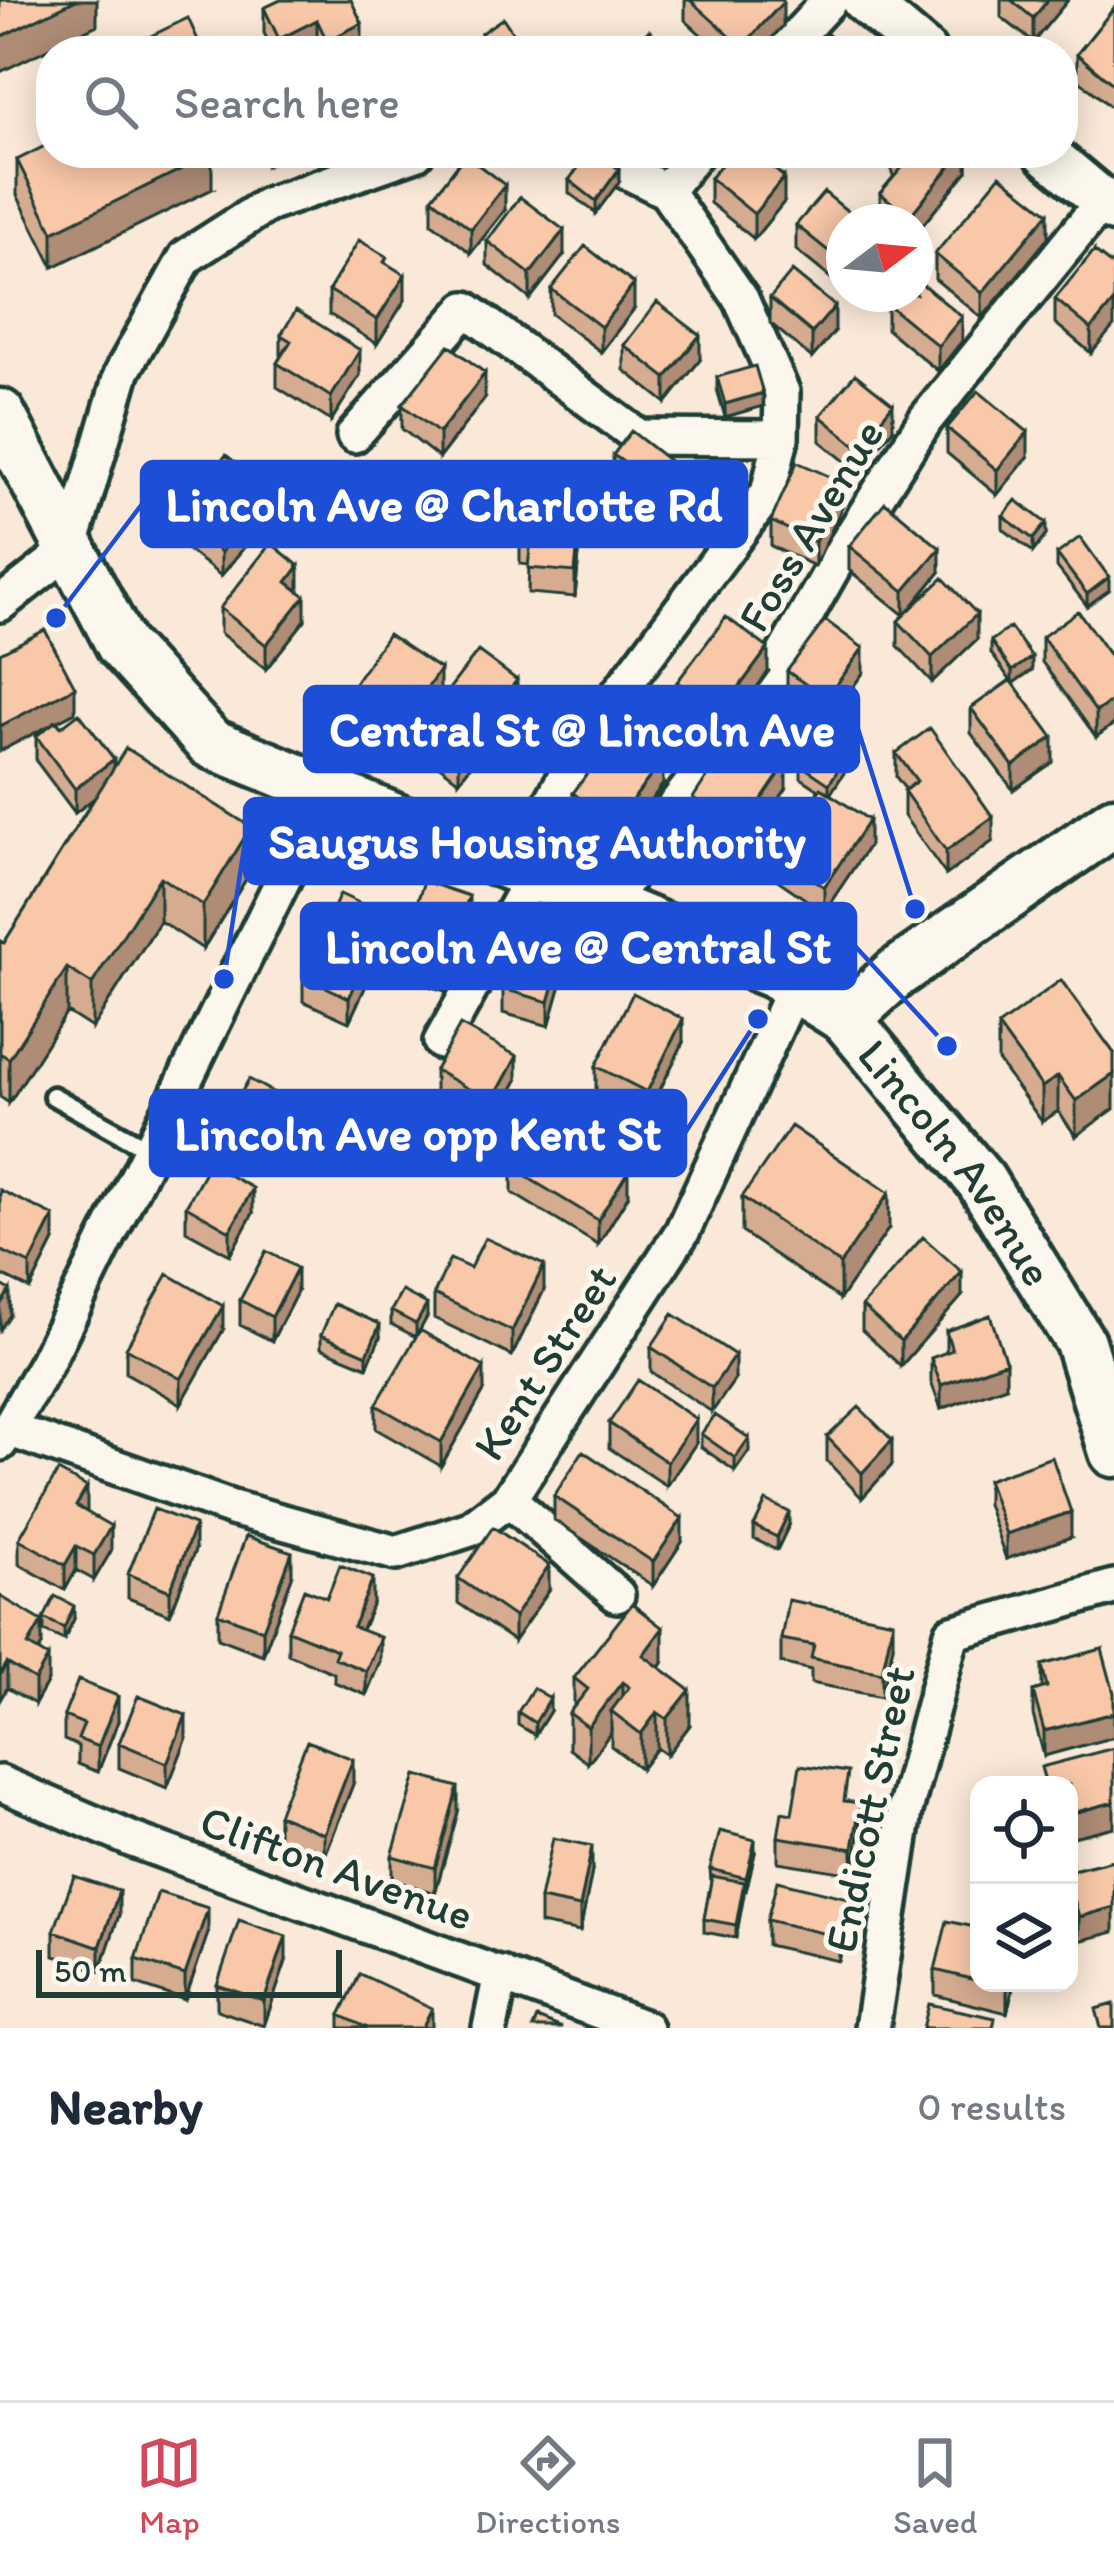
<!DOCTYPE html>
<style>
:root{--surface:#fff;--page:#f6f6f7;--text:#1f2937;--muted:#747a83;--line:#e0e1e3;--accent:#d1495b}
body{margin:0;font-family:Itim,sans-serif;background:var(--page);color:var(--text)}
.controls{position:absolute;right:36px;bottom:36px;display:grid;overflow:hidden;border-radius:24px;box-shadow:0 6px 30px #0003}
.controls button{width:108px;height:108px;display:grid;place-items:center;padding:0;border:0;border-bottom:3px solid var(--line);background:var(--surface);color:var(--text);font:60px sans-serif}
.compass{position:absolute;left:826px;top:204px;width:108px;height:108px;border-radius:50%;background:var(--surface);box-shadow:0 6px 30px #0003;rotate:74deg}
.scale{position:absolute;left:36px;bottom:30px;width:306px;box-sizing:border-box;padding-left:12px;border:6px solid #1f3d34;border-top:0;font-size:33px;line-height:42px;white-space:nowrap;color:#1f3d34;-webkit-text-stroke:9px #fbf7ec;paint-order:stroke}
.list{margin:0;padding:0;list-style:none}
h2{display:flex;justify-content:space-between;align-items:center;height:156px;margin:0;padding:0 48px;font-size:51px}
h2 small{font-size:39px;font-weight:400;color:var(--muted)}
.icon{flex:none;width:66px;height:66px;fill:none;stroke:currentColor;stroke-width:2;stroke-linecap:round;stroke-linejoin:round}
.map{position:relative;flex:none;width:1114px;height:2028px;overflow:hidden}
.search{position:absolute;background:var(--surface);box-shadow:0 6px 30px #0003;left:36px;right:36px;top:36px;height:132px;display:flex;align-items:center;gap:30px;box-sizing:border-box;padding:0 42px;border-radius:48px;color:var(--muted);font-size:45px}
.sheet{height:372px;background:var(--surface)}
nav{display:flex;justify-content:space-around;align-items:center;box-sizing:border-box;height:168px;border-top:3px solid var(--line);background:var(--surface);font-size:33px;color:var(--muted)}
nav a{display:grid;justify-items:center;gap:6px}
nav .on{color:var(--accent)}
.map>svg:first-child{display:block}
</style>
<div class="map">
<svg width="1114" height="2028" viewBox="0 0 1114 2028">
<rect width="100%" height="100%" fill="#fae9d8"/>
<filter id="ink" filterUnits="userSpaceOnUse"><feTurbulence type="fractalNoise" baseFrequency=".00833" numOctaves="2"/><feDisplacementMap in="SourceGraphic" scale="24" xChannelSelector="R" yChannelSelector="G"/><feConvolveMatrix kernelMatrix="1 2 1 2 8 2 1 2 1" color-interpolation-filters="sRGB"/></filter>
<g filter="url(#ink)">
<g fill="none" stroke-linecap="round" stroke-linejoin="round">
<g stroke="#1f3d34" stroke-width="26">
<path id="service" d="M53,1096l95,53"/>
</g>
<g stroke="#1f3d34" stroke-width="42">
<path id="minor" d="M783,51l47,-51
M666,191l30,-38
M354,435l112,-126 173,128 142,1
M0,604l70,-55 52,-177 64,-115 81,-52 149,-52
M516,870l70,-133 182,-244 13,-55 1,-46 -41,-93 -75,-108 -76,-38
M609,907l53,-85 99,-127 83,-147 82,-129 177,-218
M441,1042l91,-165
M8,1429l224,79 164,45 74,-24 39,-30 173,-267 112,-244
M0,1443l46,-80 280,-571
M509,1499l108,96
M0,1783l133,57 512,188
M490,2028l11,-54
M872,2028l33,-217 47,-178 162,-46"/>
</g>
<g stroke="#1f3d34" stroke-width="51">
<path id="tertiary" d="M863,0l61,51
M1046,153l68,57"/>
</g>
<g stroke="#1f3d34" stroke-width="57">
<g id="secondary">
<path id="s1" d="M0,414l121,231 89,98 563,230 73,46 135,162 99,161 34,110"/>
<path d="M846,1019l49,-45 219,-152"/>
</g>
</g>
<use href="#service" stroke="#fbf7ec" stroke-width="16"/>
<use href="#minor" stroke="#fbf7ec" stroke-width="33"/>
<use href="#tertiary" stroke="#fbf7ec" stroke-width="42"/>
<use href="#secondary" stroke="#fbf7ec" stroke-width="48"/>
</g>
<path fill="#d6ac91" stroke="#1f3d34" stroke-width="3" d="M281,0l81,48 -6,3h-36l-3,-6 -12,6h-32l-9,-18v-25z
M685,0h96l2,26 -23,25h-41l-34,-31z
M1001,0h67l-35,42 -32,-25z
M1114,8v102l-37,-32v-24z
M481,33l36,18h-32l-4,-5z
M892,153h75v18l-51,62v-11h-31l-5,-4v-25l14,-17 -2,-2z
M17,160l195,29 -159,78 -36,-72z
M710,178l74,24 -30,37 -44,-36z
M569,180l50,2 -23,31 -27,-20z
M432,198l73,12 -34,43 -39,-30z
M861,222l-23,62 -42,-34v-25z
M1048,238l-66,80 -47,-39v-25z
M487,241l77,14 -34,44 -43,-34z
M1094,251l-3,102 -36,-30v-24z
M387,264l18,36 -28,44 -48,-30v-24z
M551,289l83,20 -33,43 -50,-38z
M770,298l65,33 -23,27 -42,-35z
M887,304l75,37 -24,30 -51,-42z
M281,335l79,40 -29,46 -54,-34v-24l4,-7z
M624,345l76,15 -34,43 -42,-33z
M717,377l46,29 -38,11 -8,-28z
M485,398l-46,60 -37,-29v-24z
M820,416l73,13 -35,43 -38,-31z
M947,428l81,29 -31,38 -50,-42z
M613,455l72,42 -33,43 -45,-35v-24l6,-9z
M842,507l-27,59 -44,-20v-25z
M167,509l103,6 -49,61 -54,-42z
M1003,516l43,19 -13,17 -30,-23z
M582,523l-7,74 -47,-4 1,-28 -9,-1v-25z
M849,546l91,26 -32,40 69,27 -45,43 -34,-36v-25l6,-6 -55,-45z
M1057,554l52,36 -22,16 -30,-39z
M299,591l6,29 -39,49 -46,-36v-25z
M1042,637l72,24 -18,76 -54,-75z
M991,641l41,29 -19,13 40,79 -40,28 -42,-57v-25l39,-28 -19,-27z
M787,671l76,2 -37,51 -39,-29z
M768,672l-48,66 -43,-31v-25z
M352,687l88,7 -36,53 -52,-35z
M517,705l-58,76 -39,-30v-24z
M75,712l-18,9 4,6 190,144 -48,78 -43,-28 -68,107 -25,-16 -58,91 -9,-6v-156l4,2 90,-145 -19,15 -39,-52v-25l17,-13 -53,28z
M896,753l97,88 -47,34 -42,-59v-25l2,-1 -10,-13z
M851,762l-21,32 39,51 -45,67 -48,-33v-25l43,-64 -18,-12v-13z
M663,784l-48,65 -42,-31v-25z
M786,789l-45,66 -48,-32v-25z
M469,920l-24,71 -44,-14v-25z
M387,940l-38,82 -46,-21v-25z
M570,953l-21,73 -46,-13v-24z
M998,1026l116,27 -38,83 -18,-25 -16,11 -44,-61z
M683,1043l-36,73 -51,-26v-24z
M435,1070l82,10 -25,46 -57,-31z
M225,1121l67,6 -22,42 -45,-24z
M411,1128l-21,32 -22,-15v-13z
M512,1168l116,28 -30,49 -86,-52z
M0,1190l54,51 -24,48 -30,-15z
M742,1197l147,31 -49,71 -98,-67z
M186,1206l67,7 -23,42 -44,-24z
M544,1290l-32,66 -78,-38v-24z
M297,1292l-25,49 -32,-16v-25z
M962,1296l-61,70 -39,-36v-24z
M391,1311l36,6 -11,20 -25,-13z
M223,1330l-42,74 -55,-31v-25z
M946,1331l60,55 -65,23 -10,-27v-24l15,-5z
M321,1335l59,2 -13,30 -46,-19z
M651,1347l84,32 -23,33 -61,-40z
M484,1391l-43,75 -65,-37v-24z
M609,1423l87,20 -29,43 -58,-38z
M701,1434l48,17 -14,20 -34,-24z
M827,1437l65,28 -30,33 -35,-37z
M987,1480l84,57 -65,22 -19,-55z
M554,1496l128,46 -29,44 -99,-66z
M87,1512l24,39 -17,29 -18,-10 -11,20 -46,-26v-25z
M789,1525l-12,25 -23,-11v-13z
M195,1550l-25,65 -42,-17v-24z
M292,1577l-29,78 -45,-17v-25z
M458,1578l91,12 -35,51 -56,-38z
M0,1596l42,49 -3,6 9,30 -13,23 -28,-16z
M327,1598l46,5 -11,27 18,31 -14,34 -32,-13v-9l-46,-19v-24z
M44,1618l30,1 -10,21 -20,-9z
M781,1639l112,6 -11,52 -71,-14v-13l-30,-7z
M1102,1649l-58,107 -11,-41v-24l9,-3v-23z
M663,1663l-3,5 30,57 -23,30 -10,-7 -16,21 -30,-23v-14l-23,31 -19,-14v-36l5,-7v-28z
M550,1711l-15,24 -17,-10v-13z
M64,1716l54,5 -20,51 -20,-8v-18l-14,-6z
M186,1740l-19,48 -48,-20v-25z
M353,1784l-29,74 -46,-18v-25z
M848,1801l12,27 -7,46 -75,-12v-25l14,-23z
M458,1812l-23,81 -43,-13v-24z
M755,1853l-9,38h-2l-8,47 -32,-6v-13l7,-37 -1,-13z
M1114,1860l-35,81 -10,-35v-35z
M592,1871l-12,61 -40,-8v-25z
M119,1915l-19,56 -46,-15v-25z
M767,1920l81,2 -9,39 -72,-16z
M979,1928v55h35l-7,30 -72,-18v-25z
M208,1933l-23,67 -49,-16v-25z
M286,1961l-22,65 -47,-16v-25z
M340,2015l92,13h-92z"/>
<path fill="#ae8c76" stroke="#1f3d34" stroke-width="3" d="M76,0h21v25l-97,47v-35z
M1048,0h20l-35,42v-24z
M783,2v24l-23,25h-18v-4z
M317,20v25l-12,6h-26v-12z
M362,23v25l-6,3h-29v-10z
M517,39v12h-16z
M268,153h25l-27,13v-12z
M961,153h6v18l-51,62v-11h-7v-5z
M212,154v35l-159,78v-35z
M619,169v13l-23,31v-12z
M784,177v25l-30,37v-25z
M505,185v25l-34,43v-24z
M1048,213v25l-66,80v-25z
M564,230v25l-34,44v-25z
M844,252v24l-6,8v-25z
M405,275v25l-28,44v-24z
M634,284v25l-33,43v-25z
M1114,301v25l-23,27v-24z
M835,306v25l-23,27v-25z
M962,317v24l-24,30v-25z
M700,335v25l-34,43v-25z
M360,350v25l-29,46v-24z
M485,373v25l-46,60v-25z
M763,393v13l-38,11v-13z
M893,404v25l-35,43v-25z
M1028,432v25l-31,38v-25z
M685,473v24l-33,43v-24z
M842,482v25l-27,59v-24z
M270,490v25l-49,61v-24z
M582,498v25l-7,74v-25z
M1046,523v12l-13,17v-13z
M940,548v24l-36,44v-25z
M299,566v25l-12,-9z
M1109,577v13l-22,16v-12z
M305,596v24l-39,49v-24z
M977,614v25l-45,43v-25z
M768,648v24l-48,66v-25z
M863,648v25l-37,51v-25z
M1032,657v13l-20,14v-13z
M440,669v25l-36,53v-24z
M517,680v25l-58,76v-25z
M75,687v25l-75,39v-25z
M1114,699v25l-18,13v-25z
M1053,737v25l-40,28v-24z
M851,749v13l-22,34v-12z
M114,759v24l-39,30v-24z
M663,759v25l-48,65v-25z
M786,764v25l-45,66v-25z
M993,817v24l-47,34v-24z
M869,820v25l-45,67v-25z
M251,827v44l-48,78v-44z
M160,877v44l-68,107v-44z
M469,896v24l-24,71v-25z
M387,916v24l-38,82v-24z
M570,929v24l-21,73v-24z
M67,968v44l-58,91v-44z
M683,1019v24l-36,73v-24z
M517,1056v24l-25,46v-24z
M1114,1074v35l-38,27v-35z
M1058,1076v35l-16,11v-35z
M292,1103v24l-22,42v-24z
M411,1115v13l-21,32v-13z
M628,1171v25l-30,49v-25z
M253,1188v25l-23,42v-24z
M889,1193v35l-49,71v-35z
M54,1216v25l-24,48v-25z
M544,1265v25l-32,66v-25z
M297,1268v24l-25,49v-24z
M962,1272v24l-61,70v-25z
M10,1290v25l-10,15v-25z
M427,1304v13l-11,20v-13z
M223,1306v24l-42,74v-25z
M380,1324v13l-13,30v-12z
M735,1355v24l-23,33v-24z
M1006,1362v24l-65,23v-24z
M484,1367v24l-43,75v-24z
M696,1419v24l-29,43v-24z
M749,1438v13l-14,20v-13z
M892,1440v25l-30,33v-25z
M87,1487v25l-11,-6z
M789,1512v13l-12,25v-13z
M1071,1512v25l-65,22v-25z
M682,1518v24l-29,44v-24z
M195,1525v25l-25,65v-24z
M111,1526v25l-17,29v-25z
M76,1546v24l-11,20v-25z
M292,1552v25l-29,78v-25z
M549,1565v25l-35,51v-24z
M373,1578v25l-20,48v-24z
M74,1606v13l-10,21v-12z
M42,1621v24l-14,25v-25z
M893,1621v24l-11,52v-24z
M663,1628v35l-20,27v-35z
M380,1637v24l-14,34v-24z
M48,1657v24l-13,23v-24z
M7,1663v25l-7,12v-25z
M622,1682v35l-11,-6v21l-23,31v-36z
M690,1690v35l-23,30v-36z
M118,1696v25l-20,51v-25z
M550,1698v13l-15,24v-12z
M657,1712v36l-16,21v-35z
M1114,1713v24l-70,19v-25z
M186,1715v25l-19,48v-25z
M353,1759v25l-29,74v-24z
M458,1787v25l-23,81v-25z
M1114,1802v25l-45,11v-24z
M860,1803v25l-7,46v-25z
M755,1840v13l-9,38v-13z
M592,1846v25l-12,61v-25z
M744,1882v13l-8,43v-13z
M119,1891v24l-19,56v-24z
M848,1898v24l-9,39v-24z
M1114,1907v25l-35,9v-24z
M208,1908v25l-23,67v-25z
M286,1936v25l-22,65v-25z
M1008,1983h6l-7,30v-25z
M432,2008v20h-10z"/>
<path fill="#f9c8a9" stroke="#1f3d34" stroke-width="3" d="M0,0h76l-76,37z
M281,0h70l11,23 -35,18 -10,-21 -38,19 -15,-31z
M690,0h91l2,2 -41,45z
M1011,0h37l-15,18z
M1114,8v77l-37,-31z
M188,18l15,33h-83z
M503,18l14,21 -16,12h-7l-13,-18z
M649,30l23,21h-42z
M827,34l21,17h-36z
M51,143v10l161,1 -159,78 -36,-72z
M589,153h8l22,16 -23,32 -27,-21z
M731,153h24l29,24 -30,37 -44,-36z
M896,153h65l-52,64 -29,-24 27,-31z
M465,155l40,30 -34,44 -39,-31z
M1000,175l48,38 -66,80 -47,-39z
M824,192l37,30h-17v30l-6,7 -42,-34z
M520,197l44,33 -34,44 -43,-33z
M359,240l28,17 -3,5 21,13 -28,45 -48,-30z
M585,246l49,38 -33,43 -50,-38z
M1094,251l20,16v34l-23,28 -36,-30z
M792,271l43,35 -23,27 -42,-35z
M916,279l46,38 -24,29 -51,-42 8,-10h21z
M657,302l43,33 -34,43 -42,-33z
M296,310l64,40 -29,47 -54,-34 14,-22 -10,-6z
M449,345l36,28 -46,60 -37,-28z
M755,366l8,27 -38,11 -8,-27z
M855,374l38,30 -35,43 -38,-31z
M978,391l50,41 -31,38 -50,-42z
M631,431l54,42 -33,43 -45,-35 15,-20 -9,-6z
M226,455l44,35 -49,62 -54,-43 31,-38 9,8z
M797,462l45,20 -27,60 -44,-21z
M551,496l31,2 -7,74 -47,-4 3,-28 -11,-1 3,-29 28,2z
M1016,500l30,23 -13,16 -30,-23z
M885,502l55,46 -36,43 -55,-45z
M1080,537l29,40 -22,17 -30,-40z
M271,543l28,23 -12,16 18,14 -39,49 -46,-37z
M943,578l34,36 -45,43 -34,-36z
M1078,611l36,50v38l-18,13 -54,-75z
M726,617l42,31 -48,65 -43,-31z
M825,620l38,28 -37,51 -39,-28z
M1010,627l22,30 -20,14 -21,-30z
M45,630l30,57 -75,39v-73z
M388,634l52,35 -36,54 -52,-36z
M478,651l39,29 -58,76 -39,-29z
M1011,680l42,57 -40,29 -42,-58z
M79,713l35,46 -39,30 -39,-53 20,-15 5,6z
M621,728l42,31 -48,65 -42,-31z
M930,728l63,89 -47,34 -42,-60 13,-10 -21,-28z
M737,731l49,33 -45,66 -48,-32z
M822,731l29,18 -22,35 -28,-19z
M126,748l125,79 -48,78 -43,-28 -68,107 -25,-16 -58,91 -9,-6v-112l4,2z
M821,788l48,32 -45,67 -48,-33z
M424,881l45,15 -24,70 -44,-14z
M340,894l47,22 -38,82 -46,-22z
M525,915l45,14 -21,73 -46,-13z
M1061,980l53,73v21l-38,27 -18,-25 -16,11 -44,-61z
M633,993l50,26 -36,73 -51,-26z
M460,1025l57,31 -25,46 -57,-32z
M249,1079l43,24 -22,42 -45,-24z
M542,1119l86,52 -30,49 -86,-52z
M791,1126l98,67 -49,71 -98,-67z
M209,1164l44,24 -23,43 -44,-25z
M0,1190l54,26 -24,48 -30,-14z
M923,1237l39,35 -61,69 -39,-35z
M485,1238l59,27 -32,66 -78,-37 16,-35 20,9z
M266,1251l31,17 -25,49 -32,-17z
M168,1274l55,32 -42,73 -55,-31z
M0,1284l10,6 -10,15z
M402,1291l25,13 -11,20 -25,-13z
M334,1304l46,20 -13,31 -46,-20z
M673,1314l62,41 -23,33 -61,-41z
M990,1315l16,47 -65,23 -10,-27 21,-8 -6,-19z
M420,1330l64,37 -43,75 -65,-37z
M638,1380l58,39 -29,43 -58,-39z
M859,1407l33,33 -30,33 -35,-36z
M715,1415l34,23 -14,20 -34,-24z
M583,1451l99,67 -29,44 -99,-66z
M1052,1457l19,55 -65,22 -19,-54z
M58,1471l29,16 -11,19 35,20 -17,29 -18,-9 -11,19 -46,-26z
M766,1501l23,11 -12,25 -23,-11z
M154,1509l41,16 -25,66 -42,-17z
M493,1527l56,38 -35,52 -56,-39z
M246,1536l46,16 -29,78 -45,-17z
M340,1565l33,13 -20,49 27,10 -14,34 -32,-13 3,-8 -49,-20 16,-41 23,9z
M0,1596l42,25 -14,24 20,12 -13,23 -28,-17 -7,12z
M55,1596l19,10 -10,22 -20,-10z
M788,1600l105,21 -11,52 -71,-15 3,-13 -33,-6z
M632,1604l31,24 -20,27 47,35 -23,29 -10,-7 -16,22 -30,-23 18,-24 -7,-5 -34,45 -19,-14 19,-24 -14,-11z
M1102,1649l12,44v20l-70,18 -11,-40 14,-4 -5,-22z
M78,1680l40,16 -20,51 -20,-8 6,-15 -20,-8z
M533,1688l17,10 -15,25 -17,-11z
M138,1696l48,19 -19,48 -48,-20z
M307,1741l46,18 -29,75 -46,-19z
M1114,1748v54l-45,12v-29h-23l-5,-18z
M800,1765l48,7 -4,29 16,2 -7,46 -75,-12 4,-25 10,2z
M416,1775l42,12 -23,81 -43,-12z
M720,1831l35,9 -9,38 -36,-9z
M553,1838l39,8 -12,61 -40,-8z
M1114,1860v47l-35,10 -10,-36v-10z
M74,1876l45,15 -19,56 -46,-16z
M712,1876l32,6 -8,43 -32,-6z
M777,1881l71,17 -9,39 -72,-17z
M158,1892l50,16 -23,67 -49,-16z
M239,1920l47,16 -22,65 -47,-16z
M947,1921l32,7v53l-44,-11z
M360,1974l72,34 -10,20h-54l-28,-13z
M987,1983h21l-1,5z
M929,2004l66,14 -2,10h-70z
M1114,2004v24h-13l-5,-19z
M537,2018l25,10h-29z"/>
</g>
<g text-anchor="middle" stroke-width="10" stroke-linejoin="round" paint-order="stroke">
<g font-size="45" fill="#1f3d34" stroke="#fbf7ec">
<text transform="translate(810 525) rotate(-59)" y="16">Foss Avenue</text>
<text dy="16" stroke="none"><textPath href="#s1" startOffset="1269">Lincoln Avenue</textPath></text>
<text transform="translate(544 1362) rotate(-57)" y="16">Kent Street</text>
<text transform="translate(869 1809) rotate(-78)" y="16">Endicott Street</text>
<text transform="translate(337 1867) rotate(20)" y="16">Clifton Avenue</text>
</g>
</g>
<path fill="none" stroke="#1d4ed8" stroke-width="4.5" d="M56 618L142 504M915 909L858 729M224 979L245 841M947 1046L855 946M758 1019L685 1133"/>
<g fill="#1d4ed8" stroke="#fbf7ec" stroke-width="4.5">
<circle cx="56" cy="618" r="12"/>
<circle cx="915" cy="909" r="12"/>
<circle cx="224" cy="979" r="12"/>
<circle cx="947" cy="1046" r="12"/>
<circle cx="758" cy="1019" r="12"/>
</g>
<g fill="#1d4ed8" stroke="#1d4ed8" stroke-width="4.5">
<rect x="142" y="462" width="604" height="84" rx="12"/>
<rect x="305" y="687" width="553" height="84" rx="12"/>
<rect x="245" y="799" width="584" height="84" rx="12"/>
<rect x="302" y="904" width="553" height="84" rx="12"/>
<rect x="151" y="1091" width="534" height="84" rx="12"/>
</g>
<g font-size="48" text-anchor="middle" font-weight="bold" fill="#fff">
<text x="444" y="521">Lincoln Ave @ Charlotte Rd</text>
<text x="582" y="746">Central St @ Lincoln Ave</text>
<text x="537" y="858">Saugus Housing Authority</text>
<text x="578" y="963">Lincoln Ave @ Central St</text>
<text x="418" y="1150">Lincoln Ave opp Kent St</text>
</g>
</svg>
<div class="controls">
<button><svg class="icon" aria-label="locate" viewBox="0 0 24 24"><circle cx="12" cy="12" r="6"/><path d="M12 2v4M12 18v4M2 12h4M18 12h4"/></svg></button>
<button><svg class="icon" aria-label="layers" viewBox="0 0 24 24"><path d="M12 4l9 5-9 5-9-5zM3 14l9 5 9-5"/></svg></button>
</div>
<svg class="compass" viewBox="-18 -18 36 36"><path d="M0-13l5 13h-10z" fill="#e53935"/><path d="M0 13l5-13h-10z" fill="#747a83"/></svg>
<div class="scale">50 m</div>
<div class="search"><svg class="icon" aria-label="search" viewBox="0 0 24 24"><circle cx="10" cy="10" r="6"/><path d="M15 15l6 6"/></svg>Search here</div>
</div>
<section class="sheet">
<h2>Nearby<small>0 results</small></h2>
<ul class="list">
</ul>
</section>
<nav>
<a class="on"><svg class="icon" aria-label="map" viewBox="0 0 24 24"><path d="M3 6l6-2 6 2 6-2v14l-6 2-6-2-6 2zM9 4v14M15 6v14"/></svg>Map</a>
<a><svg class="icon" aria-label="directions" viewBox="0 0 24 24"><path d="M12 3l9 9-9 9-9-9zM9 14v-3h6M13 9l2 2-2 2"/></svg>Directions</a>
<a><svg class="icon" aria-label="saved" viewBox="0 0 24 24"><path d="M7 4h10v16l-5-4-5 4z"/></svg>Saved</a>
</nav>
